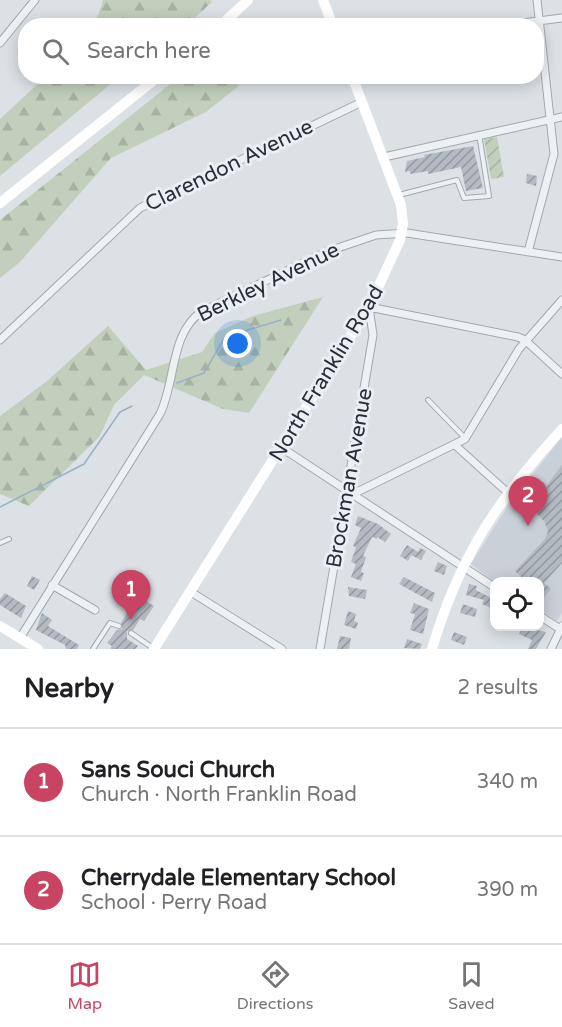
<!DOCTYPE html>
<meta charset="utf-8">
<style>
:root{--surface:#fff;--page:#f2f2f2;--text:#202124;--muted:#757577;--line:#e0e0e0;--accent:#c94362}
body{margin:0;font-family:"Varela Round",sans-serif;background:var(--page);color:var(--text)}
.controls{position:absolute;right:18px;bottom:18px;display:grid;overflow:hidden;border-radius:12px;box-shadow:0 3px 15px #0003}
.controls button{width:54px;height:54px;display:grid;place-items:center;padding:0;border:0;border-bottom:2px solid var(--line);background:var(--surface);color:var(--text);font:30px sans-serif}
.you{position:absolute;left:238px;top:344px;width:21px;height:21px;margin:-15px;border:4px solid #fff;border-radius:50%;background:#1a73e8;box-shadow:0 0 0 9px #1a73e833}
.badge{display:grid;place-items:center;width:39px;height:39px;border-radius:50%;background:var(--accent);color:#fff;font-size:20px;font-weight:700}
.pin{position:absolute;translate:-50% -50px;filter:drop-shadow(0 2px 3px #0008)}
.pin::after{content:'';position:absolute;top:32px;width:21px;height:18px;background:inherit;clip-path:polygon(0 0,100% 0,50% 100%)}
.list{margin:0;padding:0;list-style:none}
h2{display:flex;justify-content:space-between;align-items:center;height:78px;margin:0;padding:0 24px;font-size:26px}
h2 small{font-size:20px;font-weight:400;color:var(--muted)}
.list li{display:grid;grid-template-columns:39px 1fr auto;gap:18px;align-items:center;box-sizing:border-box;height:108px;padding:0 24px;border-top:2px solid var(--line)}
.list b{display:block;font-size:22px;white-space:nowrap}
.list p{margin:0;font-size:20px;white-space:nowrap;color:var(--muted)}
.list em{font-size:20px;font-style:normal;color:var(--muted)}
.icon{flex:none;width:33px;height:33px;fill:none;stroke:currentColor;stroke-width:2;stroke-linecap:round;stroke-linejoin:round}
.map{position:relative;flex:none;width:562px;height:649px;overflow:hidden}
.search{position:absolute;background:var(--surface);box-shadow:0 3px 15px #0003;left:18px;right:18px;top:18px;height:66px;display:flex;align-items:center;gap:15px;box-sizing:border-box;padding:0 21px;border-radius:24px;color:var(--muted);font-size:22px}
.sheet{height:294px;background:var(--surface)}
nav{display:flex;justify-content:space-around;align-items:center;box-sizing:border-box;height:84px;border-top:2px solid var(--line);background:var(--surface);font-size:16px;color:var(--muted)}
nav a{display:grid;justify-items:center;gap:3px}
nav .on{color:var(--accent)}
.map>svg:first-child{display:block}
</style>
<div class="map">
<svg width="562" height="649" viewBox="0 0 562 649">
<defs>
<pattern id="forest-firs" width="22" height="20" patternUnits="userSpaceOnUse" patternTransform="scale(1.5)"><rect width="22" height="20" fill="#c3cfbd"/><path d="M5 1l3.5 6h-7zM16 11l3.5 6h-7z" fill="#a7b2a3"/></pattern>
<pattern id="garden-furrows" width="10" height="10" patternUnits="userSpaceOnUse" patternTransform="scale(1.5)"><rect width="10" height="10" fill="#c3cfbd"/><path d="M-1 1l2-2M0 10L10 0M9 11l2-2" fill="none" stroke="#a7b2a3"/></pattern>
<pattern id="building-hatch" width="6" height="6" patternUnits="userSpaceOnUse" patternTransform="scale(1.5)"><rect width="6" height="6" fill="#b3bac2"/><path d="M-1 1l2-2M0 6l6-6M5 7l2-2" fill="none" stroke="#91989f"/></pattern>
</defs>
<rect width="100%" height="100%" fill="#dce1e6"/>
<path fill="#cad0d7" d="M562,437v176l-5,8 -17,-11v-28h-46l-23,-18 36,-57z"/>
<path fill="url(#forest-firs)" d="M103,0h107l2,2 -25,23h-97l8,-9z
M45,77h74l-119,99v-57z
M179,77h35l26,8 -34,27 -95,46 -92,105 -19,15v-58z
M323,297l-74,116 -26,-4 -79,-34 -30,30 -15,32 -70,69 -29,-12v-78l47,-35 61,-55 38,44 56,-18 13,-19 38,-17z"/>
<path fill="url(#garden-furrows)" d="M497,137l7,40 -13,2 -7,-40z"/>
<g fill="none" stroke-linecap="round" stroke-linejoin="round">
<path stroke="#97b1c5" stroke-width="1.5" d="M177,383l27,-10 21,-36 56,-17
M0,507l84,-43 36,-52 12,-6"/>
</g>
<path fill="url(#building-hatch)" d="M473,146l10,42 -17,3 -5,-24 -33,7v-3l-18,3v-3l-5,1 2,-11 18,-4 -1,-2z
M527,174l10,2 -1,10 -10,-3z
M562,465v98l-18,20 7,6 -9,11 -2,-18h-13l-12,-11 30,-32 3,-8 -4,-10 -19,-19 18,-20 4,3z
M358,516l20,8 13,10 -6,8 -8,-5v2l-5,-2 -9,19 3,1 -5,15 3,1 -3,8 -10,-4 5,-13 -5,-2 5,-15 -3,-1 8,-18 -6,-3z
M407,545l11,7 2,-4 6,3 -5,9 -10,-5 -3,6 -8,-5z
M438,562l9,4 -3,9 -10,-4z
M32,576l8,4 -6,10 -7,-4z
M404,577l31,16 -3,9 -33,-18z
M469,584l8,2 -1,4 19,10v10l-13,-6 2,-4 -18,-5z
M348,587l19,3 -2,9 -16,-3z
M129,590l25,16 -10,15 -4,-2 -7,11 -6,1v8l11,7 -3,3h-25l2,-3 -5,-3 10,-13 5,-1 -1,-6 8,-13 -9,-6z
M5,593l21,13 -5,12 -21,-13v-6z
M414,603l15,6 -6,25 -13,-4 5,-16 -5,-1z
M463,604l14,5 -2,8 -15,-4z
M348,611l8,3 -2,7 4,2 -2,6 -12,-4z
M42,613l10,7 -4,6 31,19 -2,4h-11l-1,-4 -29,-15z
M523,627l23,5 -10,17h-8l4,-9 -13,-6z
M454,632l13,5 -3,8 -13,-5z
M340,636l11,2 -2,11h-12z
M407,639l15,5 -2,5 -16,-1z"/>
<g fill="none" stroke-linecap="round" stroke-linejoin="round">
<g stroke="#a2a8af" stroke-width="6">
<path id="lane" d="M399,195l58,-15 7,18 25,-2 -10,-62
M428,400l37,38
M0,543l9,-4
M131,633l22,15
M93,649l17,-26 9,3"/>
</g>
<g stroke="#a2a8af" stroke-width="9">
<path id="street" d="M498,26l64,-8
M0,43l35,-43
M384,157l178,-40
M528,252l26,-98 -17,-154
M0,340l140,-132 222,-106
M456,446l51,46
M282,448l212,139
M353,494l112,-55 54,-90 43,-49
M52,585l43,25
M191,592l91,57
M540,616l20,13
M20,638l140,-224c16,-33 10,-80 41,-102l125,-60 50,-17 31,-2 155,24
M320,649l53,-314 -4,-28 149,30 7,3 37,34
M551,649l11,-23"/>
</g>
<use href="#lane" stroke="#eef1f4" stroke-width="4"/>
<use href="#street" stroke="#eef1f4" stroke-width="7"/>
<path stroke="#fff" stroke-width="10" d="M323,0l10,26
M220,26l28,-26
M0,203l159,-127
M0,626l38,23
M154,649l215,-342 31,-67 3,-16 -2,-19 -49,-129
M432,649c27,-92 66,-150 130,-220"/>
</g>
<g text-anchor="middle" stroke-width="6" stroke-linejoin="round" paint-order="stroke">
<g font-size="21" fill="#26303b" stroke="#ebeff4">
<text transform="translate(229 165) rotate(-26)" y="7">Clarendon Avenue</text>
<text transform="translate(268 282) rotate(-26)" y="7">Berkley Avenue</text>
<text transform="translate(326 373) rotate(-59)" y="7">North Franklin Road</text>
<text transform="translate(349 478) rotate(-80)" y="7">Brockman Avenue</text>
</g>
</g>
</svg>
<div class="controls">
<button><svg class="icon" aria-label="locate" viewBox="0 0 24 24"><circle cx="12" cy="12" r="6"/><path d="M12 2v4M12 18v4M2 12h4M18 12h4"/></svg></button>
</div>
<div class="you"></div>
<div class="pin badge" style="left:131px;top:620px">1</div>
<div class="pin badge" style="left:528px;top:526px">2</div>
<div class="search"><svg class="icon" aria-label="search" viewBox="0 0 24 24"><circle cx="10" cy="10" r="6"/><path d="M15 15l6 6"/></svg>Search here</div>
</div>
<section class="sheet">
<h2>Nearby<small>2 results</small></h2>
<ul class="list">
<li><span class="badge">1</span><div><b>Sans Souci Church</b><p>Church · North Franklin Road</p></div><em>340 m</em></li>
<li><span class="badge">2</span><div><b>Cherrydale Elementary School</b><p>School · Perry Road</p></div><em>390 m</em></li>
</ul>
</section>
<nav>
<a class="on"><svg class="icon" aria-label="map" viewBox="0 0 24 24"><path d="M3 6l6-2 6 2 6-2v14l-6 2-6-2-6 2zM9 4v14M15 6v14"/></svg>Map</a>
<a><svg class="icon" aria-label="directions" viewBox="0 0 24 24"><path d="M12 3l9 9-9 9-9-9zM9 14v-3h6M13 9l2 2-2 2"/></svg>Directions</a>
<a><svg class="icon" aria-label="saved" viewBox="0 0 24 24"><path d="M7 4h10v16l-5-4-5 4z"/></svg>Saved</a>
</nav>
